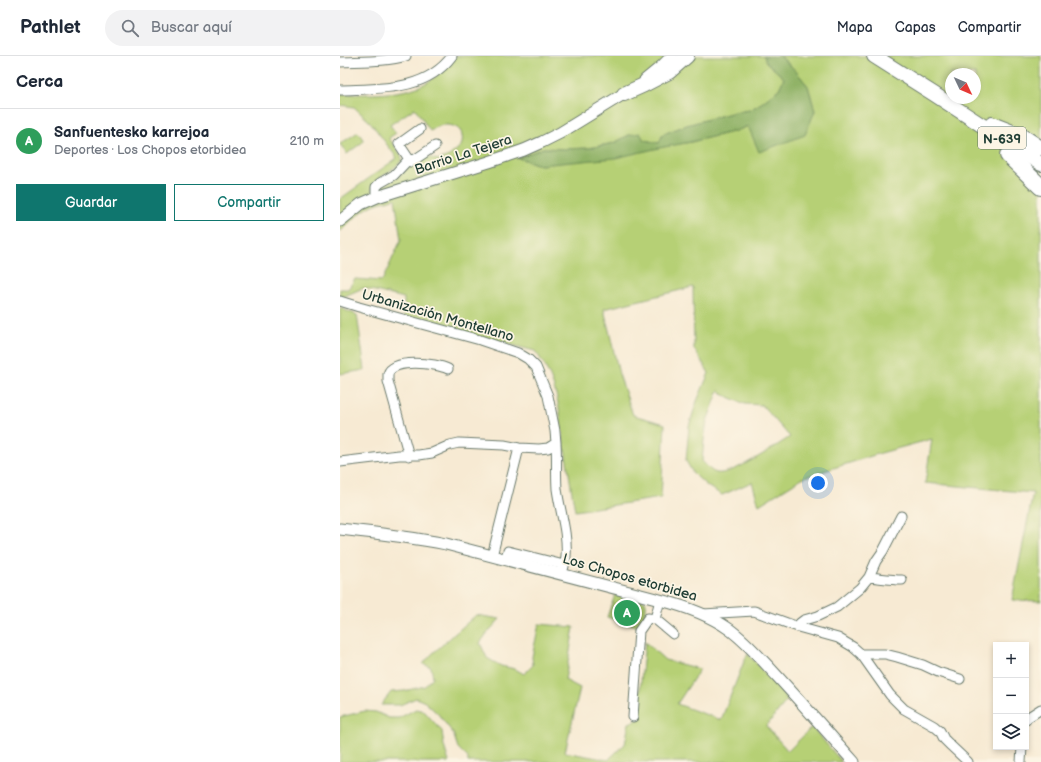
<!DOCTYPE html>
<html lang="es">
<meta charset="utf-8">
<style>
:root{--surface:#fff;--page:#f2f2f3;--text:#1f2937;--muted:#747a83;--line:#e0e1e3;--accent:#0f766e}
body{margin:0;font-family:"Balsamiq Sans",sans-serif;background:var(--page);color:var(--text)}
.controls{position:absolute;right:12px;bottom:12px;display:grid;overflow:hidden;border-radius:0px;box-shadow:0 2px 6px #0003}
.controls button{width:36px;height:36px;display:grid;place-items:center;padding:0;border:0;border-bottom:1px solid var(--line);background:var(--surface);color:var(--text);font:20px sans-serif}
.compass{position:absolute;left:605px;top:12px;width:36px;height:36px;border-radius:50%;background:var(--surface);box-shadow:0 2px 6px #0003;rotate:134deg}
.you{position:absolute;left:478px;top:427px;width:14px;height:14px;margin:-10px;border:3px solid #fff;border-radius:50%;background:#1a73e8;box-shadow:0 0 0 6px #1a73e833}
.badge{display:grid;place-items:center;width:26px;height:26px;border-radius:50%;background:var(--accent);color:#fff;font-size:13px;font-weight:700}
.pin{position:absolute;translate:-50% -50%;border:2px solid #fff;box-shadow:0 1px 4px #0006}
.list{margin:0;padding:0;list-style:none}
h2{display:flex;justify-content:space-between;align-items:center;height:52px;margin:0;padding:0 16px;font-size:17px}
h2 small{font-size:13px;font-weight:400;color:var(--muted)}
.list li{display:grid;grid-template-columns:26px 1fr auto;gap:12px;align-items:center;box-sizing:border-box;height:64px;padding:0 16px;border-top:1px solid var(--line)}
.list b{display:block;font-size:15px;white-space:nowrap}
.list p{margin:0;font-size:13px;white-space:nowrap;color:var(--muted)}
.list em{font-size:13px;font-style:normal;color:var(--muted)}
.actions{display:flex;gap:8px;padding:12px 16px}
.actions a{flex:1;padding:9px 0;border:1px solid var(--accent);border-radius:0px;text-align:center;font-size:14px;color:var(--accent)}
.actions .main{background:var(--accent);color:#fff}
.icon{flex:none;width:22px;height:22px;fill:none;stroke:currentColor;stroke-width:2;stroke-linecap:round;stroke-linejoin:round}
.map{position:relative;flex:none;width:701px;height:706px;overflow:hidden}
header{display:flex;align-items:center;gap:24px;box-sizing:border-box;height:56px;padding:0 20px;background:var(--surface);border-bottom:1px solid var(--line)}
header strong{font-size:19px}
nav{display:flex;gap:22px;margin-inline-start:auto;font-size:14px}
.search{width:280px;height:36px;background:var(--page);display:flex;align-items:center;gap:10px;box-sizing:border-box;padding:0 14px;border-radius:22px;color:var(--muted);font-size:15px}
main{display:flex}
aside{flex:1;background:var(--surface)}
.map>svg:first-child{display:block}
</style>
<header>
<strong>Pathlet</strong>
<div class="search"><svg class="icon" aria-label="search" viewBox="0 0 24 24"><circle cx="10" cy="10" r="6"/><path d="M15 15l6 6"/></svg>Buscar aquí</div>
<nav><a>Mapa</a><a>Capas</a><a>Compartir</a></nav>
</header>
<main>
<aside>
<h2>Cerca<small></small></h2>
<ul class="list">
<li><span class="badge" style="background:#2e9e5b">A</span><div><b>Sanfuentesko karrejoa</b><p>Deportes · Los Chopos etorbidea</p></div><em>210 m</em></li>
</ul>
<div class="actions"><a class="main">Guardar</a><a>Compartir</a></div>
</aside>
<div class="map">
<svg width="701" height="706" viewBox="0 0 701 706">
<rect width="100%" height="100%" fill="#fcf5e5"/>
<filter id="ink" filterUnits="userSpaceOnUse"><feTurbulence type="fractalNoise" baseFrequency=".025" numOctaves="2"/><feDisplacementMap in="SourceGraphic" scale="8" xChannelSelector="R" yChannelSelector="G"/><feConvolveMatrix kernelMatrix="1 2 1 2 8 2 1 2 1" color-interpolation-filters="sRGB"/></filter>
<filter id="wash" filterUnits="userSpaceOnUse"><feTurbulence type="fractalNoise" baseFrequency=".012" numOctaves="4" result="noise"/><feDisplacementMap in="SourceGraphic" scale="16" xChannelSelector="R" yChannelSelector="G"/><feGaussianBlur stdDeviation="0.9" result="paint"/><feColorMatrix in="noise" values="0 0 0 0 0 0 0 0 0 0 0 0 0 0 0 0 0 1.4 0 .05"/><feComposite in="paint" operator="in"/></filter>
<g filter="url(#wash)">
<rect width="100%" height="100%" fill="#f7ead3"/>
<path fill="#b6d075" stroke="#6a8654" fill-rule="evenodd" d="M116,0h308l2,6 18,16 -5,11 -16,13 -13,8 -15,2 -48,13 -24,9 -4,9 -15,-3 -15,-5 -15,8 -25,5 -24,1 -22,-1 -24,10 21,7 34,-4 117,-19 45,-11 13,-5 66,-15 -7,-25 -14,-17 -12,-11 -1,-2h260v545l-29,-1 21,-107 -108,-10 7,-44 -51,14 -79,25 -43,27 -7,-23 -30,13 -15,-9 -14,-13 -7,-12 3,-35 8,-25 12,-28 -15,-24 -1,-62 -89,22 15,65 14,41 32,9 -4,74 -86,13c-4,-23 -7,-45 -11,-67 -5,-36 -6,-63 -29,-93l-131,-34v-19l-41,-10 -23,10v-9h8l7,-10 27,2 19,-41 -6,-42c-7,3 -15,4 -22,7 -12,6 -23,16 -33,27v-33l57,-41 -26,-35 -17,-16 -14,-2v-11c27,0 62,2 86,-11 12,-7 21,-17 30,-27zM611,18h24v24h-24zM75,52l15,23c3,-1 6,-4 9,-5 8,-3 23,0 23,10 1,3 0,7 -1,10l-12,10 -11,4 -10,-3 -18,9 -12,11 -19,10v3l-8,2 3,-9 3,-3 13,-9 10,-8 2,-4 -1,-4 -12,-17 7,-5 -6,-8zM379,334l5,5 21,9 17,1 28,32c-14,9 -59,39 -73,36 -6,-1 -11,-8 -15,-12l2,-21 3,-19z
M18,76l6,9 -17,13 -7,-10z
M0,252l17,7 8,55 -25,4z
M281,538l24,7c4,8 -3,18 -6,26l-32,-10 8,-22h4z
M136,559l24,4 -12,13 -8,11 7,15 14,8 14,3 9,5 9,-9 -1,-8 7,-33 35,3 -9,53 15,8 -15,64 43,8 17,-16 4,-21 8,-3 8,-78 20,18 35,9 -23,35 44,16 24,-61 3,-5 40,45 -22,27 22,25 24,-24 30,35h-374v-4l-10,-10 -5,-15 -15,-19 -13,-12 -9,-4 -16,7h-19l10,-13 13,-1 21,-5 8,-9 -2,-10 -8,-3 9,-10z
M76,653l8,2 18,20 2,15 5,16h-109v-45l25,-6 11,1 13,6h10z"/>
<path fill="#90b266" stroke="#58784d" d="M424,0h17l1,2 12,11 14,17 7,25 -10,24 -46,17 -11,-26 -12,5 -45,11 -32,6 -44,10 -75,7 -22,-7 25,-10 22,1 24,-1 25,-5 15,-8 11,-2 4,7 15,3 4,-9 24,-9 48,-13 15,-2 13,-8 16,-13 5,-11 -18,-16z"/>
</g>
<g filter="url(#ink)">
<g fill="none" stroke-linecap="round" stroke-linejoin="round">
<g stroke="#6b7a6c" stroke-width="11">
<path id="minor" d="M0,6c20,-1 47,0 66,-6
M0,34c40,-2 85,2 112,-34
M80,73l-21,15 12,18 24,-16
M37,141l-1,-4v-6l4,-4 14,-8 15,-16
M0,245l19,6 121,33 38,13 10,6 8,8 12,29 7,35 1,12 -8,5 -9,1 -20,-1 -15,-3 -45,-2 -9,2 -18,8 -13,2h-20l-59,7
M216,387c1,15 0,31 1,46 3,22 11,45 9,67 0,6 -3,12 -4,18
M69,400l-21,-75c0,-1 0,-6 0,-7 5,-16 48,-11 60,-5
M152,500l27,-108
M165,503l3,-8 56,14
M529,521c11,1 22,3 33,3
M320,544l-5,19 18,15
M363,558l51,-3 44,16 40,11 15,9 8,7 29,41 14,14 30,17 6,5 4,8 7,7 17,16
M458,571l2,-4 4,-3 14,-4 19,-9 23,-19 9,-11 7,-16 7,-10 18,-35
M521,598h24l12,3 26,8 15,7 22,7
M293,661l6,-86 9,-13 7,1
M686,664l1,-2 14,-9
M681,706l1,-15"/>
</g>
<g stroke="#6b7a6c" stroke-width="13">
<path id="tertiary" d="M305,24l17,-14 10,-10
M0,165l21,-17 16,-7 112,-35 35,-12 18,-8 18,-9 70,-43
M0,473c36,4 71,8 106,15l214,56c24,6 48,14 69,29 18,13 33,31 48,47 26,28 51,57 77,86"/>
</g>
<g stroke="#6b7a6c" stroke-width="16">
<path id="trunk" d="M534,0l60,38 107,70
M284,38l20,-9 25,-13 18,-16
M652,68l31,12 18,12"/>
</g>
<g stroke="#6b7a6c" stroke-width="18">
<path id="motorway" d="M668,99l33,32"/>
</g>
<use href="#minor" stroke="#fff" stroke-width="9"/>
<use href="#tertiary" stroke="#fff" stroke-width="11"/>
<use href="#trunk" stroke="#fff" stroke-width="14"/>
<use href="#motorway" stroke="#fff" stroke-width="16"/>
</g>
</g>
<g text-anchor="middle" stroke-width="3.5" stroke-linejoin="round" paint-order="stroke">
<rect fill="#fcf5e5" stroke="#617469" stroke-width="1" x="638" y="71" width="48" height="22" rx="3"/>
<g font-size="13" font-weight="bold" fill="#1f3d34">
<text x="662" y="87">N-639</text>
</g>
<g font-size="14" fill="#1f3d34" stroke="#fcf5e5">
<text transform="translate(123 98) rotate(-18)" y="5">Barrio La Tejera</text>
<text transform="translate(98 259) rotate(16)" y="5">Urbanización Montellano</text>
<text transform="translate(290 521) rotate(16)" y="5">Los Chopos etorbidea</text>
</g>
</g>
</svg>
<div class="controls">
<button>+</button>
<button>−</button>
<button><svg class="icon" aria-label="layers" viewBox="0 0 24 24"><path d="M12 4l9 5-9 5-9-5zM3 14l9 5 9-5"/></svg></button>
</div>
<svg class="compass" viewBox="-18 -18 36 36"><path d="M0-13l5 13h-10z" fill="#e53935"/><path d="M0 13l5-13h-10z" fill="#747a83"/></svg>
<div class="you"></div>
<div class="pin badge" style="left:287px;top:557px;background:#2e9e5b">A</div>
</div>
</main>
